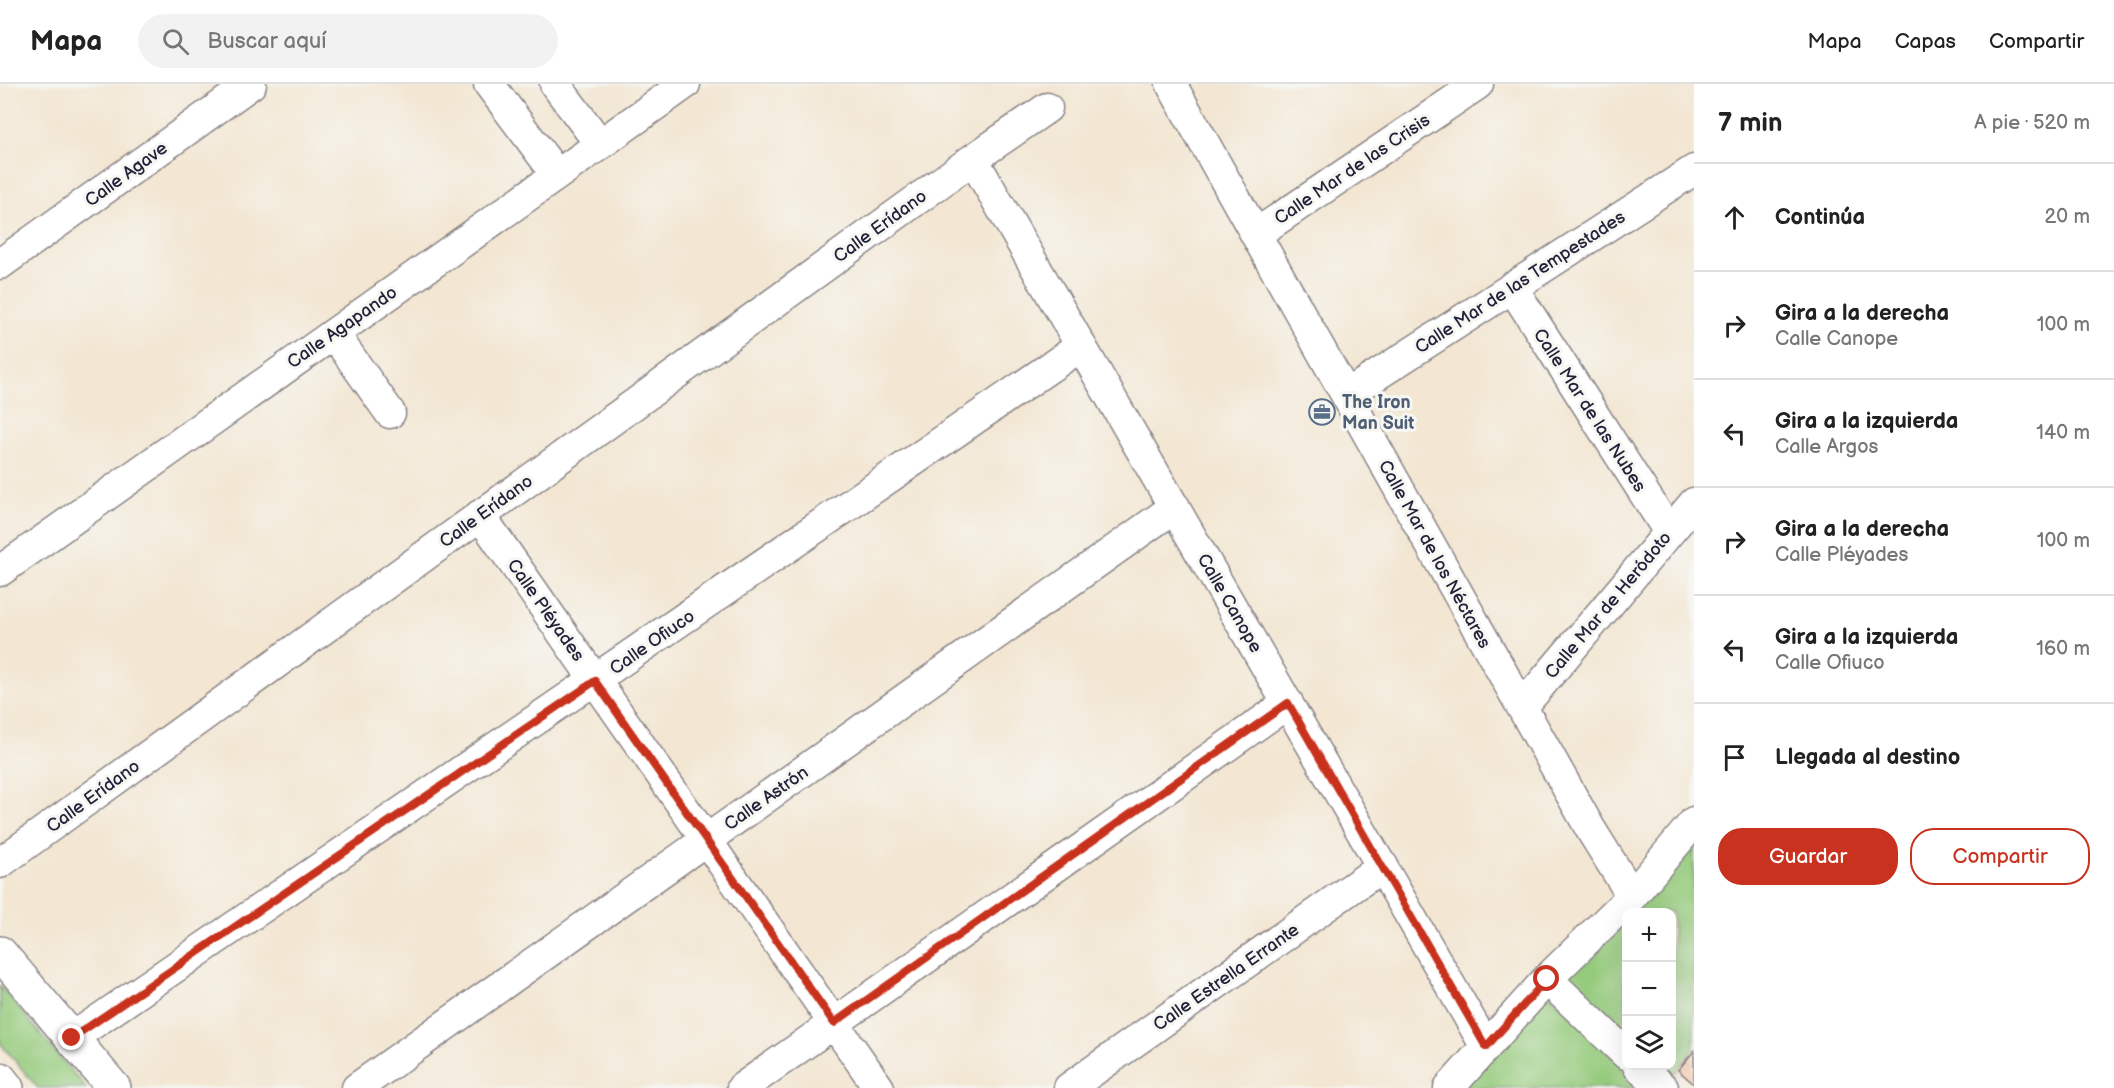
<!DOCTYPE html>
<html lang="es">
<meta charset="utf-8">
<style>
:root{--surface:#fff;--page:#f2f2f2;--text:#222;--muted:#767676;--line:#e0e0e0;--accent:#c8321e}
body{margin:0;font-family:"Balsamiq Sans",sans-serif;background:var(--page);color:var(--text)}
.controls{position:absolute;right:18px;bottom:18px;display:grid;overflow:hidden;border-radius:12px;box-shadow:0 6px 24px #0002}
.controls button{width:54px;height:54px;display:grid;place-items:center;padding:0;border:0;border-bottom:2px solid var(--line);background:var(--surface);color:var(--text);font:30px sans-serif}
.stop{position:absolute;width:18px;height:18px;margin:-14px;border:4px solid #c8321e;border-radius:50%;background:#fff}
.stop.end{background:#c8321e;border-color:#fff;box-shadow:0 2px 6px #0008}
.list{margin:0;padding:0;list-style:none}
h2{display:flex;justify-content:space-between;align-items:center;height:78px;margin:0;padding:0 24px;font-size:26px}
h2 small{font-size:20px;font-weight:400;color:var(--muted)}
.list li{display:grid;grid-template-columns:39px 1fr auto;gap:18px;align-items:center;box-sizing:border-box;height:108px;padding:0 24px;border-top:2px solid var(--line)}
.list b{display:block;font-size:22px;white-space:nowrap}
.list p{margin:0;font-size:20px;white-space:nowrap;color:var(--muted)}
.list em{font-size:20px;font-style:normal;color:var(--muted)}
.actions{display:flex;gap:12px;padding:18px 24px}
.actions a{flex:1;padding:14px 0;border:2px solid var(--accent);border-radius:24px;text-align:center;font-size:21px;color:var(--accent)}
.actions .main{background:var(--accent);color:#fff}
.icon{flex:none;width:33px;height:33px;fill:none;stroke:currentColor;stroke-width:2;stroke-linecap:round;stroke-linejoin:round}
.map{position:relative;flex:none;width:1694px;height:1004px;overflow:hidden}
header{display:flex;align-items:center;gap:36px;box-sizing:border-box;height:84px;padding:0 30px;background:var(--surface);border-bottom:2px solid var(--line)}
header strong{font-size:28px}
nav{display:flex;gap:33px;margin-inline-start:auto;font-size:21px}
.search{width:420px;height:54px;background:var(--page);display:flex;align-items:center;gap:15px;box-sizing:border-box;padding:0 21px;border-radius:33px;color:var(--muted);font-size:22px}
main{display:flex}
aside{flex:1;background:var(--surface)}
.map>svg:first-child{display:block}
</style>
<header>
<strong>Mapa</strong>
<div class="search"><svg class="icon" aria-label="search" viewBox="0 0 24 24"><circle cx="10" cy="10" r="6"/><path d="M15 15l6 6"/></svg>Buscar aquí</div>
<nav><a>Mapa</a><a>Capas</a><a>Compartir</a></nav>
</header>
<main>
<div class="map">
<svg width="1694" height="1004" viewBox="0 0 1694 1004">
<rect width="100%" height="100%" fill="#f6f6f2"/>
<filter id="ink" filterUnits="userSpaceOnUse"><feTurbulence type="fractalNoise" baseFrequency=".0167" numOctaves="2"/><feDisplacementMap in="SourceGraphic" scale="12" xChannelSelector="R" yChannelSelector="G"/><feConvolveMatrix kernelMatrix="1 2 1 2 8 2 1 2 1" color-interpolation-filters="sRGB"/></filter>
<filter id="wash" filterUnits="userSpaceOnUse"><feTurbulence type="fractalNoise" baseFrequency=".008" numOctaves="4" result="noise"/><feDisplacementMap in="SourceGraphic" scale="24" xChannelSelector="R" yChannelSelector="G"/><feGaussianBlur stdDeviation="1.35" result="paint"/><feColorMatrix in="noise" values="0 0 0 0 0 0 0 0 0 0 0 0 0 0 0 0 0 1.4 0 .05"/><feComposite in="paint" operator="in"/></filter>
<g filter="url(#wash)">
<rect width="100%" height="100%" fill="#f3e6d2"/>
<path fill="#94ca7c" stroke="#5b765c" stroke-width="1.5" d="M1694,755v211l-25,30 -15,-14h18v-154h-44z
M1626,830v125l-64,-62z
M0,902l86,102h-48l-38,-45z
M1548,908l92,90 -5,6h-174z"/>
<g id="blocks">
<path fill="#f2b089" d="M1694,967v33l-16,-14z"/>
</g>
</g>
<g filter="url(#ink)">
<use href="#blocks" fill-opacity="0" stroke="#8a8486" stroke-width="1.5"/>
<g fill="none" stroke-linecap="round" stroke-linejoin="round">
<g stroke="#8a8486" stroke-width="33">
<path id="minor" d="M489,0l68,91
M555,0l45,60
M1171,0l420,746 41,66
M973,75l513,888
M1256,150l222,-150
M0,180l251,-180
M1512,203l157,245
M334,250l56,79
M1346,311l348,-225
M480,431l399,573
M0,487l685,-487
M1522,623l172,-204
M0,779l973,-704 74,-51
M1547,895l79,75
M72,954l1009,-692
M1638,982l25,22
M357,1004l818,-581
M742,1004l546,-385
M1069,1004l314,-222
M1449,1004l98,-109 85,-83 62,-74"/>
</g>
<g stroke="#8a8486" stroke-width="36">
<path id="primary" d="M0,869l114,135
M0,995l7,9"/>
</g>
<use href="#minor" stroke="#fff" stroke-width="30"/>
<use href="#primary" stroke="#fff" stroke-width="33"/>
</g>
</g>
<g fill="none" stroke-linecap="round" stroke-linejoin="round" filter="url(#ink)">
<path stroke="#c8321e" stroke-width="8" d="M72,954l523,-357 239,342 454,-320 198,344 61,-68"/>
</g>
<defs>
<g id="office-ring" transform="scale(1.35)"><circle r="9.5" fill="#f6f6f2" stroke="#5c6f8a" stroke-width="1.5"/><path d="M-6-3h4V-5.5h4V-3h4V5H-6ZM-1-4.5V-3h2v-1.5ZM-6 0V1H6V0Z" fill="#5c6f8a"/></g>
</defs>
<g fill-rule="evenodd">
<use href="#office-ring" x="1322" y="328"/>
</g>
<g text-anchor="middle" stroke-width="6" stroke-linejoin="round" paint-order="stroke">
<g font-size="18" fill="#22223b" stroke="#f6f6f2">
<text transform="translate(1352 85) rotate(-34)" y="6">Calle Mar de las Crisis</text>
<text transform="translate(126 90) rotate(-36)" y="6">Calle Agave</text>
<text transform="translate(880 142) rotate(-36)" y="6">Calle Erídano</text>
<text transform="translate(1520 198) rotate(-33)" y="6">Calle Mar de las Tempestades</text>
<text transform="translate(342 243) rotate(-35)" y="6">Calle Agapando</text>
<text transform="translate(1590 326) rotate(57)" y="6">Calle Mar de las Nubes</text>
<text transform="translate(486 427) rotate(-36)" y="6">Calle Erídano</text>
<text transform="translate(1435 470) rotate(61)" y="6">Calle Mar de los Néctares</text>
<text transform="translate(1230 519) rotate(60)" y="6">Calle Canope</text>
<text transform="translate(1608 521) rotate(-50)" y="6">Calle Mar de Heródoto</text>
<text transform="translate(546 526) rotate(55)" y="6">Calle Pléyades</text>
<text transform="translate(652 558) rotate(-35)" y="6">Calle Ofiuco</text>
<text transform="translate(93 712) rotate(-36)" y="6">Calle Erídano</text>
<text transform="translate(766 714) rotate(-35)" y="6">Calle Astrón</text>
<text transform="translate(1226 893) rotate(-35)" y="6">Calle Estrella Errante</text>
</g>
<g font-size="18" font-weight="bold" fill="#4e5e75" stroke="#f6f6f2" text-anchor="start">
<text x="1342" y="324">The Iron<tspan x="1342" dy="21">Man Suit</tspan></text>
</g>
</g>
</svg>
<div class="controls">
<button>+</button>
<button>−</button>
<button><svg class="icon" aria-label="layers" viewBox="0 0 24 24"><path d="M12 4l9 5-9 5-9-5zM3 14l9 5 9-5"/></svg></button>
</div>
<div class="stop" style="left:1547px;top:895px"></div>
<div class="stop end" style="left:72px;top:954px"></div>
</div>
<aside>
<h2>7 min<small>A pie · 520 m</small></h2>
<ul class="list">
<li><svg class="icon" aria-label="ahead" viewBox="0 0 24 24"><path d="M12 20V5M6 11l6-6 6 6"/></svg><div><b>Continúa</b></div><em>20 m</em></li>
<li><svg class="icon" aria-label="right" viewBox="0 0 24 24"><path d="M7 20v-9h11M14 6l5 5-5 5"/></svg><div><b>Gira a la derecha</b><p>Calle Canope</p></div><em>100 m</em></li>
<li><svg class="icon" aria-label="left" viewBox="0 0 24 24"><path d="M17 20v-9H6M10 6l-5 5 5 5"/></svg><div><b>Gira a la izquierda</b><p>Calle Argos</p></div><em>140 m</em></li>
<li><svg class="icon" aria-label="right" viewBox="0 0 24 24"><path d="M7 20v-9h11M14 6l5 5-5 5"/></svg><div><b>Gira a la derecha</b><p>Calle Pléyades</p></div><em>100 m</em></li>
<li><svg class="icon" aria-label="left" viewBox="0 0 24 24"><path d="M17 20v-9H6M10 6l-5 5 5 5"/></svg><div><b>Gira a la izquierda</b><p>Calle Ofiuco</p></div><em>160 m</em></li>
<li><svg class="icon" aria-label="arrive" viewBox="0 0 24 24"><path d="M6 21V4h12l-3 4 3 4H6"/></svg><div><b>Llegada al destino</b></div></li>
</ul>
<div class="actions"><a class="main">Guardar</a><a>Compartir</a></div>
</aside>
</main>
